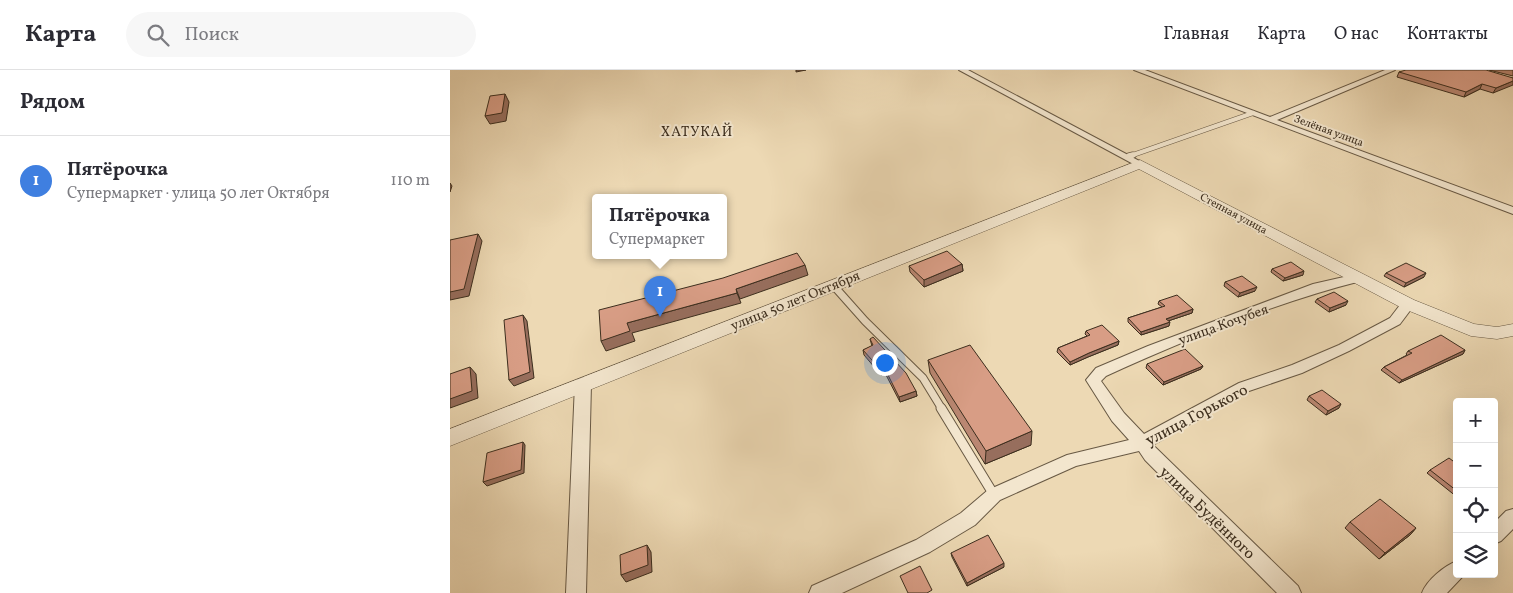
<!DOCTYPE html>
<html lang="ru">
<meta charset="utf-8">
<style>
:root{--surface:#fff;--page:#f7f7f7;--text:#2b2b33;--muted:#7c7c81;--line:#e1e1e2;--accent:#b45309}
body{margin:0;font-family:Vollkorn,serif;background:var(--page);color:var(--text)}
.controls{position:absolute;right:15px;bottom:15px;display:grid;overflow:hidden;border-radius:5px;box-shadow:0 5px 20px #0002}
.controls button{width:45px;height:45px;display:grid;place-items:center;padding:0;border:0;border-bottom:1px solid var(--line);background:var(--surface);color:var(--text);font:25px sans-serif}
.you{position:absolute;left:434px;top:292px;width:18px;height:18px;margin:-12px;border:4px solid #fff;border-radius:50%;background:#1a73e8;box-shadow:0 0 0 8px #1a73e833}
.badge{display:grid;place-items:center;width:32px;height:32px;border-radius:50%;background:var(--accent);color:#fff;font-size:16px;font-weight:700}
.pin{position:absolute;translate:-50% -41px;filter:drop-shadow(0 1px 2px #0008)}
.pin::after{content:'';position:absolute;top:26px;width:18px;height:15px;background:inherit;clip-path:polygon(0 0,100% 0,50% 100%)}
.popup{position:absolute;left:142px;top:124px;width:135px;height:65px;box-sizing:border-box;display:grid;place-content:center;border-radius:5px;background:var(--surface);filter:drop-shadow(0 1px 4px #0005);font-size:16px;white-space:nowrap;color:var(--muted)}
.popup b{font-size:19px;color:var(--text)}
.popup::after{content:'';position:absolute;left:50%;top:100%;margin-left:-10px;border:10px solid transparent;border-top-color:var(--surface)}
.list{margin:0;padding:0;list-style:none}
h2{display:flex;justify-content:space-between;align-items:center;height:65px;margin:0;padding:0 20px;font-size:21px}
h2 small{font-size:16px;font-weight:400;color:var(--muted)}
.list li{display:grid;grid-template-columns:32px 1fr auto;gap:15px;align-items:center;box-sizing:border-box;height:90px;padding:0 20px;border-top:1px solid var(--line)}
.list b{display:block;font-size:19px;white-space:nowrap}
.list p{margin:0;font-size:16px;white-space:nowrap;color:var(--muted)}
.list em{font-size:16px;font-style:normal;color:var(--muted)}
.icon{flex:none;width:28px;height:28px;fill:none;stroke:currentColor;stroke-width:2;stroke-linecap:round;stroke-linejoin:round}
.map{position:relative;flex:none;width:1063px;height:523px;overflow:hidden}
header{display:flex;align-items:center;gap:30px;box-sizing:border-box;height:70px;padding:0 25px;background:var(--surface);border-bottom:1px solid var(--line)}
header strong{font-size:24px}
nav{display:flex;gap:28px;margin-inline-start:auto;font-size:18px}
.search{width:350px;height:45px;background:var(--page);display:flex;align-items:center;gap:12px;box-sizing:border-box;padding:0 18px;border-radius:28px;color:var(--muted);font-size:19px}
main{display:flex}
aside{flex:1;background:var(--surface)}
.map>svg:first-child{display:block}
</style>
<header>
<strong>Карта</strong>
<div class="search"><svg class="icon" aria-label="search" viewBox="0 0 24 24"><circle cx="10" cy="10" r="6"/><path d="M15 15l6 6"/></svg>Поиск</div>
<nav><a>Главная</a><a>Карта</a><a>О нас</a><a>Контакты</a></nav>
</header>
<main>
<aside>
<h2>Рядом<small></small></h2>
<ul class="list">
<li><span class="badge" style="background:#3f7fe0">1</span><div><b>Пятёрочка</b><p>Супермаркет · улица 50 лет Октября</p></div><em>110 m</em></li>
</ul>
</aside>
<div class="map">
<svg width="1063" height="523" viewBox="0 0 1063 523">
<rect width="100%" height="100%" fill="#edd9b4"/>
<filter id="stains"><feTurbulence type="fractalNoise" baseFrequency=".004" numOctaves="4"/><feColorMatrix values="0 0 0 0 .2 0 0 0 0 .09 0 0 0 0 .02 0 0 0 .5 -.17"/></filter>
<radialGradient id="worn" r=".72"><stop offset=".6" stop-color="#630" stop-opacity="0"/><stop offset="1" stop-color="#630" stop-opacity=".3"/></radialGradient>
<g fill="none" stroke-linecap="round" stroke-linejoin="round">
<g stroke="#685944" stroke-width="5.5">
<path id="service-far3" d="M680,86l123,-43"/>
</g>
<g stroke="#685944" stroke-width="7">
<path id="service-far2" d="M679,86l4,-1"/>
</g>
<g stroke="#685944" stroke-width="9">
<path id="service-far1" d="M383,215l32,36 58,57 19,31"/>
</g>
<g stroke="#685944" stroke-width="11">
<path id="service" d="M491,338l53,87"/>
</g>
<g stroke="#685944" stroke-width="2">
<path id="minor" d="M509,0h9l177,94 -8,2z
M684,0h11l125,47 115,-47h10l-118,50 236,87v7z
M907,204l4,1 2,3 -2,3c-87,22 -173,58 -255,95l-5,5 23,32 20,21 95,-51 53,-18 47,-20 51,-27 13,-17h10l2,3 -15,20 -51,27 -47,22 -53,18 -96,54 145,141 3,7h-24l-132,-133 -6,-9 -63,15 -76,34 -25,25 -45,27 -88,41h-33l3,-7 104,-46 45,-27 27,-23 79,-35 62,-15 -17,-19 -26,-41 10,-12 52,-22 165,-62z
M133,308l5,2 3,4 -5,209h-20l9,-209 3,-4z
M1063,439v20l-12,12 -7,3v-21l12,-12z
M1007,491v13h8l-18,19h-25c5,-13 22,-27 35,-32z"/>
</g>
<g stroke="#685944" stroke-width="1">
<path id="tertiary" d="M690,90l274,140 60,24 23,3 16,-3v12l-16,3 -26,-3 -69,-28 -263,-139 -689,277v-17z"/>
</g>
<use href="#service-far3" stroke="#f3e6ce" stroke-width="4.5"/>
<use href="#service-far2" stroke="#f3e6ce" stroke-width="5.5"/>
<use href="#service-far1" stroke="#f3e6ce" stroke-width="7"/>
<use href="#service" stroke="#f3e6ce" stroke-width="9"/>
<use href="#minor" fill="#f3e6ce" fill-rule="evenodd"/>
<use href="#tertiary" fill="#f3e6ce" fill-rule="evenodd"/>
</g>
<path fill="#ba8772" stroke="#3c2e1e" d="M1039,0h24v6z
M949,2l114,6 -20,15 -13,-4 -16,8 -67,-20z
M512,194l1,7 -39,16 -14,-15 -1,-6z
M822,199l31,6 -20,6 -12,-9z
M936,203l38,4 -20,10 -20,-11z
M775,212l30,9 -17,6 -14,-11z
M867,229l29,6 -17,7 -14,-10z
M709,231l34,8 -1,4 -24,8 1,5 -28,9 -13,-13v-4l34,-11 -4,-3z
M636,261l33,10 -1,4 -30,12 -18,8 -13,-13 1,-4 29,-12 -2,-2z
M420,269l46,52 1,5 -17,6 -15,-29 -4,2 -17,-20 -1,-5 9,-4z
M1015,280l-2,4 -64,29 -18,-13 3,-3 23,-12 -1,-1 2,-3z
M478,290l103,85 -46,19 -55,-91z
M697,294l56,2 -2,3 -38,16 -17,-17z
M859,326l30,12 -13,7 -19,-15z
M1007,394v33l-30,-24 3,-3z
M900,452l66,6 -6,7 -31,24 -34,-31z
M501,483l53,14 -37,19 -15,-29z"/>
<path fill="#976e5d" stroke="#3c2e1e" d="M346,0h10l-10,2z
M1063,11v4l-20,8 3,-5z
M1032,14l-2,5 -16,8 2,-5z
M55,24l4,8 -3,19 -16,3 -5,-8z
M0,113l2,3 -2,6z
M28,164l4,7 -13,55 -19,4v-8z
M512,194l1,7 -39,16v-7z
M355,195l3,10 -68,24 -4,-10z
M854,201l-1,4 -20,6 2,-3z
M976,203l-2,4 -20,10 2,-4z
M807,217l-2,4 -17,6 2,-4z
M287,223l4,10 -109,30 3,8 -29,10 -5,-10 26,-18z
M898,231l-2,4 -17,7 1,-4z
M743,239l-1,4 -27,9 1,-3z
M73,245l4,6 7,57 -20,8 -5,-6z
M720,252l-1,4 -28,9v-3z
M669,271l-1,4 -30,12 -18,8v-3l19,-9z
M1015,280l-2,4 -64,29 3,-3z
M753,296l-2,3 -38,16 1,-3z
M20,297l6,7 2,24 -28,10v-9z
M434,297l1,6 -4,2 -1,-6z
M466,321l1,5 -17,6 -1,-5z
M891,334l-2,4 -13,7 2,-4z
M582,361l-1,14 -46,19 1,-13z
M73,372l2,3 -1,28 -37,13 -4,-4z
M966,458l-6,7 -31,24 6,-6z
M197,475l4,7 1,20 -26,10 -5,-7z
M554,493v4l-37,19v-3z"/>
<path fill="#d89d85" stroke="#3c2e1e" d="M956,0h80l27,8v3l-17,7 -14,-4 -16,8 -67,-20z
M55,24l-3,19 -17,3 5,-20z
M28,164l-14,55 -14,3v-52z
M497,181l15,13 -38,16 -15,-14z
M347,183l8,12 -69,24 1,4 -110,30 3,8 -29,10 -2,-31 124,-32z
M841,192l13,9 -19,7 -13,-9z
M956,193l20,10 -20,10 -20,-10z
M792,206l15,11 -17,6 -15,-11z
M884,222l14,9 -18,7 -13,-9z
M727,225l16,14 -27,10 4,3 -29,10 -13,-14 37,-12 -6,-5z
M73,245l7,57 -21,8 -5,-60z
M652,255l17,16 -30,12 -19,9 -12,-14 32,-13 -4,-4z
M991,265l24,15 -63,30 -18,-13 28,-14 -4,-2z
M423,267l33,36 10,18 -17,6 -15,-30 -4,2 -17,-19 10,-5 -3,-6z
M520,275l62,86 -46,20 -58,-91z
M735,279l18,17 -39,16 -17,-18z
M20,297l2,24 -22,8v-25z
M872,320l19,14 -13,7 -19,-15z
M73,372l-2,28 -38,12 4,-29z
M999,388l8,6v27l-27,-21z
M930,429l36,29 -31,25 -35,-31z
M538,465l16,28 -37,20 -16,-30z
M197,475l1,20 -27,10 -1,-20z
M470,496l12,24 -5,3h-19l-8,-17z"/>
<g text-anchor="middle" stroke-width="4" stroke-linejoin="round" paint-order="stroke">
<g font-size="11" fill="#3c2e1e" stroke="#f3e6ce">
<text transform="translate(879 60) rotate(20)" y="4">Зелёная улица</text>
<text transform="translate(784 143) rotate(28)" y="4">Степная улица</text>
</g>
<g font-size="14" letter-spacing="1" fill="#3c2e1e" stroke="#f3e6ce">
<text x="247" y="66">ХАТУКАЙ</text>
</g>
<g font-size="14" fill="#3c2e1e" stroke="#f3e6ce">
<text transform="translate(345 230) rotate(-22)" y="5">улица 50 лет Октября</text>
<text transform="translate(773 254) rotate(-20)" y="5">улица Кочубея</text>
</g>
<g font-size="16" fill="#3c2e1e" stroke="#f3e6ce">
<text transform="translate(746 344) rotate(-28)" y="6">улица Горького</text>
<text transform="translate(758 442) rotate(44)" y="6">улица Будённого</text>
</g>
</g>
<rect width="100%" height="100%" filter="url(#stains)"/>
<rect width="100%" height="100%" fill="url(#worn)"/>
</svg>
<div class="controls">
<button>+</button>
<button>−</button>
<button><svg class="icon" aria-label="locate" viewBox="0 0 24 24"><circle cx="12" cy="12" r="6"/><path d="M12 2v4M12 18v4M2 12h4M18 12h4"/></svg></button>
<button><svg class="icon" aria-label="layers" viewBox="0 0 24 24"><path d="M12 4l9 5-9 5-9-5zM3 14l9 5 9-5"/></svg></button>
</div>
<div class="you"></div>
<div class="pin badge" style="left:210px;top:247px;background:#3f7fe0">1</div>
<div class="popup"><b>Пятёрочка</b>Супермаркет</div>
</div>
</main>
